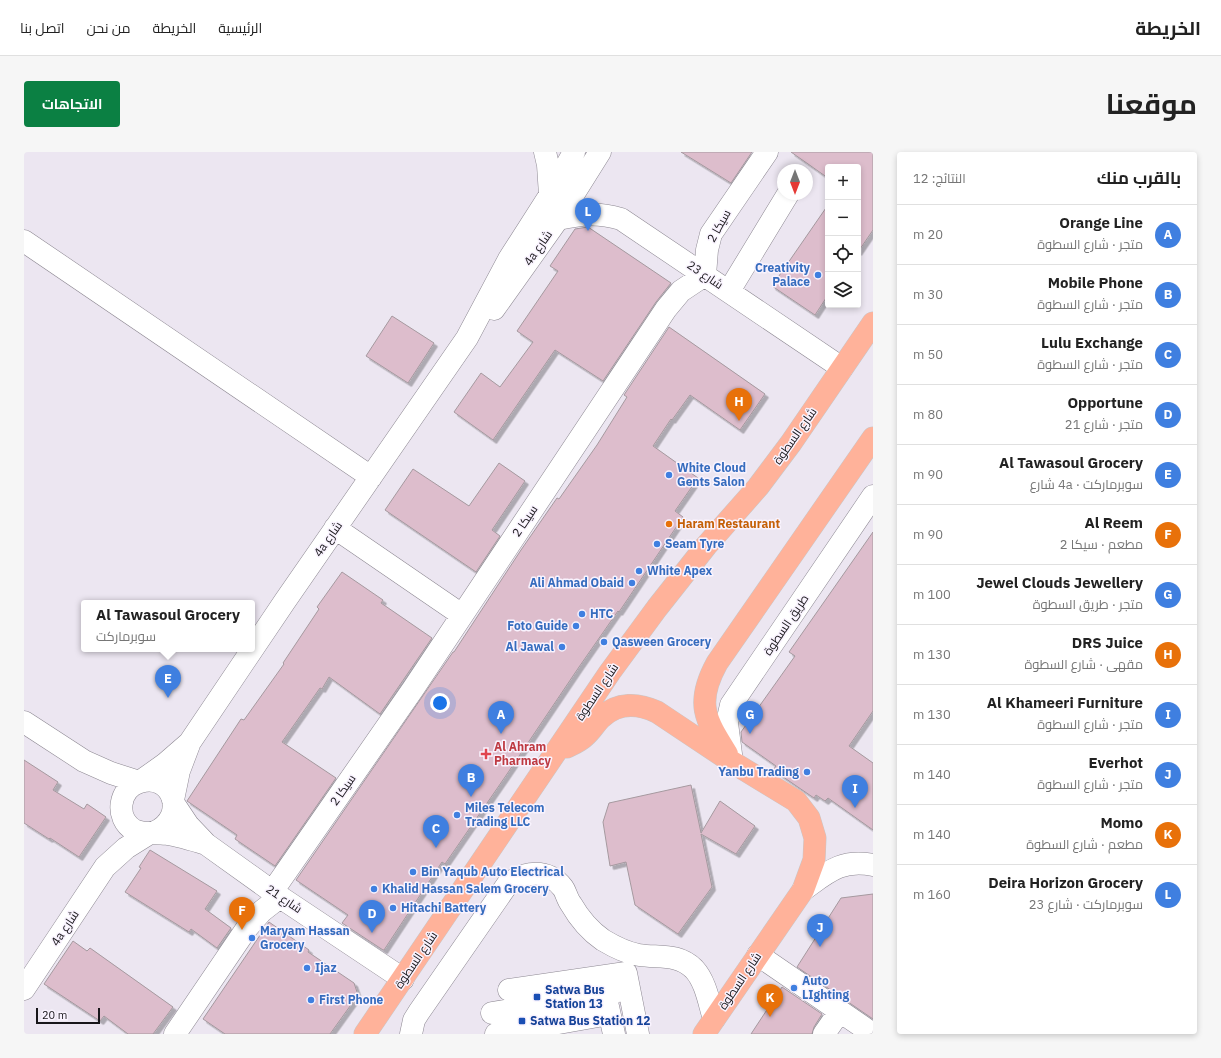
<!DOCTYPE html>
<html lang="ar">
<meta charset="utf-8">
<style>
:root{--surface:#fff;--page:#f6f6f6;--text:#222;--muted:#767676;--line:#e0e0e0;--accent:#0b8043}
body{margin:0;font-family:"IBM Plex Sans",Cairo,sans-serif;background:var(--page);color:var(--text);direction:rtl}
.controls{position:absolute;right:12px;top:12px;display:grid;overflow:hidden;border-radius:4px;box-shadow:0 2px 6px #0003}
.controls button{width:36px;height:36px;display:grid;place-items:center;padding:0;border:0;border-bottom:1px solid var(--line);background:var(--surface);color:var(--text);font:20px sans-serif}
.compass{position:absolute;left:753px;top:12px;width:36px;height:36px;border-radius:50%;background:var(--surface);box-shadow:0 2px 6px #0003;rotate:180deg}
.scale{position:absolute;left:12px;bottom:10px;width:64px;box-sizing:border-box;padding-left:4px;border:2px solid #18161a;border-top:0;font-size:11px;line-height:14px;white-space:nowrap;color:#18161a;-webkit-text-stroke:3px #f9f3fe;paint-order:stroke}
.you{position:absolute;left:416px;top:551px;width:14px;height:14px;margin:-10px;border:3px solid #fff;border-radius:50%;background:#1a73e8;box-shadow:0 0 0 6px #1a73e833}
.badge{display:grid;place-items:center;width:26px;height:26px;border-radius:50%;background:var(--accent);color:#fff;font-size:13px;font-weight:700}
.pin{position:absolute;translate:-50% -33px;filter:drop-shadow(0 1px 2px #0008)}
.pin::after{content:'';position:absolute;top:21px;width:14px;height:12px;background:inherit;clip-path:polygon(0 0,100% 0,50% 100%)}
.popup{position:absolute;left:57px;top:448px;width:174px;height:52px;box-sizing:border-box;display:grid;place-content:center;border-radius:4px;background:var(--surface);filter:drop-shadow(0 1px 3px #0005);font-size:13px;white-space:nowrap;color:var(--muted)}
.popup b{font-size:15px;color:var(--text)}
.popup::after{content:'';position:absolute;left:50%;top:100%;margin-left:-8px;border:8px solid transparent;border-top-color:var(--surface)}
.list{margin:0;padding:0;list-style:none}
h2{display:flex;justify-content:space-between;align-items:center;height:52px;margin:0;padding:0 16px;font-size:17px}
h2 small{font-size:13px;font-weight:400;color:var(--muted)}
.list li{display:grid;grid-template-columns:26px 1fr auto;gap:12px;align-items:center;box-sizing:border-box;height:60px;padding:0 16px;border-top:1px solid var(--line)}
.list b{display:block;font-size:15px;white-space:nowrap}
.list p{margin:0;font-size:13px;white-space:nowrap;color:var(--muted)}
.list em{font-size:13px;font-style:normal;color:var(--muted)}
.icon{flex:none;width:22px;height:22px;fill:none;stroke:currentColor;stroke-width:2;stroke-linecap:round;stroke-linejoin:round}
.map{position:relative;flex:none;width:849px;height:882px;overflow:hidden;direction:ltr;border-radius:4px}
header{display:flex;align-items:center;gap:24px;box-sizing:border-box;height:56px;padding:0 20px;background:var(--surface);border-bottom:1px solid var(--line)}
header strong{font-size:19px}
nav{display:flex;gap:22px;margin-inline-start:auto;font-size:14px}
.intro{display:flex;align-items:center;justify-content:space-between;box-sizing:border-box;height:96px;padding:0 24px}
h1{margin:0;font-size:28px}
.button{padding:10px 18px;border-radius:4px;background:var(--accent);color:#fff;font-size:14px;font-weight:700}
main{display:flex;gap:24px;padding:0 24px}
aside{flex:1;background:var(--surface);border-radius:4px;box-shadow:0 2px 6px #0003}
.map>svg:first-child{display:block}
</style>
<header>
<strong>الخريطة</strong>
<nav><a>الرئيسية</a><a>الخريطة</a><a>من نحن</a><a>اتصل بنا</a></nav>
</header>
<div class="intro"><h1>موقعنا</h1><a class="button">الاتجاهات</a></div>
<main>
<aside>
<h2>بالقرب منك<small>النتائج: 12</small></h2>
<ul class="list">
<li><span class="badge" style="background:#3f7fe0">A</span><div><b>Orange Line</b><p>متجر · شارع السطوة</p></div><em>20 m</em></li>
<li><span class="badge" style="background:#3f7fe0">B</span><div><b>Mobile Phone</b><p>متجر · شارع السطوة</p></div><em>30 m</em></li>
<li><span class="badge" style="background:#3f7fe0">C</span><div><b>Lulu Exchange</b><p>متجر · شارع السطوة</p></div><em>50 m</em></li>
<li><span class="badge" style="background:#3f7fe0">D</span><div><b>Opportune</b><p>متجر · شارع 21</p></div><em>80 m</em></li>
<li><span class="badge" style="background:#3f7fe0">E</span><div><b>Al Tawasoul Grocery</b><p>سوبرماركت · 4a شارع</p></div><em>90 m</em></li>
<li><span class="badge" style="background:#e8710a">F</span><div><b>Al Reem</b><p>مطعم · سيكا 2</p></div><em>90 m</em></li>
<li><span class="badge" style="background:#3f7fe0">G</span><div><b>Jewel Clouds Jewellery</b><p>متجر · طريق السطوة</p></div><em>100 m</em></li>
<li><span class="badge" style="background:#e8710a">H</span><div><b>DRS Juice</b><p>مقهى · شارع السطوة</p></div><em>130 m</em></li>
<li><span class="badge" style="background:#3f7fe0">I</span><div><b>Al Khameeri Furniture</b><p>متجر · شارع السطوة</p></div><em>130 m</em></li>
<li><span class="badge" style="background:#3f7fe0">J</span><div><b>Everhot</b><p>متجر · شارع السطوة</p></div><em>140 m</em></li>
<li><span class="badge" style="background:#e8710a">K</span><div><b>Momo</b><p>مطعم · شارع السطوة</p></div><em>140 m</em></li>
<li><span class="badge" style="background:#3f7fe0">L</span><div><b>Deira Horizon Grocery</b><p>سوبرماركت · شارع 23</p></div><em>160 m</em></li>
</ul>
</aside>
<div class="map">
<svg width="849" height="882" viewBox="0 0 849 882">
<defs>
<filter id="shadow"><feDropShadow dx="3.5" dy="3.5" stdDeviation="0" flood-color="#0004"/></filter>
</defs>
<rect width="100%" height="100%" fill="#ece6f1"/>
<path fill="#ddbdcc" stroke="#a5999f" filter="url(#shadow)" d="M657,0h71l-21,31z
M767,0h82v78l-15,22v-85h-30v11z
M804,53v90l-13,20 -43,-29z
M564,75l83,56 -15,19 -53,79 -48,-31 -62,90 -39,-28 27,-39 19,14 33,-45 -16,-11 41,-60 -8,-5 25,-37z
M368,164l42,27 -26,40 -42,-27z
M645,175l96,67 -25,36 -50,-35 -18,25 -1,-1 -18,27 45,32 -23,33 8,6 -64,95 -1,-1 -39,56 -74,110 -60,87 -3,-2 -58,88h-1l-41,-27 6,-8 -52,-35 157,-228h1l67,-102 36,-52 2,1 38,-54 30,-48 -3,-2z
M475,311l26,18 -33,49 8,6 -24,36 -91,-62 28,-41 56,37z
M849,380v179l-24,35 24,17v67l-45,-32 -3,3 -9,-6 -2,3 -41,-28 3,-4 -34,-24 -1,-10 54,-76 -6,-4z
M318,420l41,28 -2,3 51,35 -52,76 -51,-37 -7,12 -2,-1 -38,54 54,36 -61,88 -40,-27 2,-4 -50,-34 54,-82 3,1 40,-56 -1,-1 36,-54 -2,-2z
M0,608l34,22 -5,8 31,19 3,-5 19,13 -27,40 -29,-19 -1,1 -25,-16z
M667,633l10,48 19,-32 35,25 -19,28 -35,-20 11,53 -34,47 -43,-29 -9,-43 -16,4 -7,-44 6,-19z
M126,698l67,41 -12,18 26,19 -14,20 -26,-19 -2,3 -64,-40 16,-24 -2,-1z
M849,742v125l-76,-52 44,-69z
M245,770l40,28 -1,2 46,31 4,12 -28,39h-105l-22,-15z
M49,789l14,10 3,-3 83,59 -20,27h-25l-24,-18 -4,5 -56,-37z
M758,835l40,27 -8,13 -2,7h-61z"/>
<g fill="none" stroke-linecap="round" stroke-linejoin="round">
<g stroke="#8d8892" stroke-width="23">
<path id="minor" d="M521,0l3,13 2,30
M534,67c24,-5 39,-7 63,0l221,149
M0,89l347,236
M681,123l2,-25 4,-16 56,-82
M705,139l59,-97
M470,157l64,-90 42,-67
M311,376l127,87
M0,570l60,39 27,12 28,9
M708,610l-5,-39 4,-18 142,-209
M117,629l24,-17 23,-20
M149,648l6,-29 11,-29 95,-141 182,-263 42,-79 41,-64 24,-43
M150,652l14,21 18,19 74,53 123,82
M131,680c34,-16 17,-60 -15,-50 -21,6 -26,36 -6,48 10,5 22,2 33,4 13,2 26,6 39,10
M779,738c25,-18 38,-31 70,-25
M248,740l141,-203 253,-380 15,-18 24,-16
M734,803l115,79
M0,837l81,-122 21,-19 24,-15
M485,838l117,-17 12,61
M583,850l7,32
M468,861l121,-20
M151,882l72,-106 15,-17 18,-14
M387,882l3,-14 5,-8 88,-127c17,-14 41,-17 56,3 3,4 4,11 8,16 8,14 19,27 32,36 10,6 24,13 36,15 20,3 39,-2 55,14 12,13 15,34 20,50
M472,882l102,-18
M800,882l16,-23"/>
</g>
<g stroke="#c8c7c8" stroke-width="23">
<path id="major" d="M543,595c6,-3 13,-6 18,-11 7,-6 11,-14 17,-19 16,-15 36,-14 55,-5l75,50 64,39 13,17 6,20 -1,22 -11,30 -99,144
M703,602c-22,-35 -32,-51 -10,-91l156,-225
M341,882l245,-362 47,-64 49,-62 52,-59 33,-44 82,-120"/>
</g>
<use href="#minor" stroke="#fff" stroke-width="22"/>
<use href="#major" stroke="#ffb29a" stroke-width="22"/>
</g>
<g fill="#3f7fe0" stroke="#f9f3fe" stroke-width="1.5">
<circle cx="794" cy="123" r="4"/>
<circle cx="645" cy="323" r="4"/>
<circle cx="633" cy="392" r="4"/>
<circle cx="615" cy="419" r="4"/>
<circle cx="608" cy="431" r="4"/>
<circle cx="558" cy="462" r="4"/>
<circle cx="552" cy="474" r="4"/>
<circle cx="580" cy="490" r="4"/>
<circle cx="538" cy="495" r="4"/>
<circle cx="783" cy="620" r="4"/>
<circle cx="433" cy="663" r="4"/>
<circle cx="389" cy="720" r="4"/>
<circle cx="350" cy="737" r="4"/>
<circle cx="369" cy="756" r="4"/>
<circle cx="228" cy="786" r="4"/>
<circle cx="283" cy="816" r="4"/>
<circle cx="770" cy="836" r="4"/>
<circle cx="287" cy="848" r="4"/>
</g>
<circle fill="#e8710a" stroke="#f9f3fe" stroke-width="1.5" cx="645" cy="372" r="4"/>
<path fill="#e0444e" stroke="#f9f3fe" stroke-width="1.5" d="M460 596h4v4h4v4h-4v4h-4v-4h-4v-4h4z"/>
<g fill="#1a4fb4" stroke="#f9f3fe" stroke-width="1.5">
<rect x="509" y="841" width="8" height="8" rx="2"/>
<rect x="494" y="865" width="8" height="8" rx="2"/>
</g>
<g text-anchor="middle" stroke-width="3" stroke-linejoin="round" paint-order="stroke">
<g font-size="12" fill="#18161a" stroke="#f9f3fe">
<text transform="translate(695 74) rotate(-61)" y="4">سيكا 2</text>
<text transform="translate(514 96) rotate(-55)" y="4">4a شارع</text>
<text transform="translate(681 123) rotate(34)" y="4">شارع 23</text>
<text transform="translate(771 284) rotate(-55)" y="4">شارع السطوة</text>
<text transform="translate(501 369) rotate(-56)" y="4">سيكا 2</text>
<text transform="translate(304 387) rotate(-55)" y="4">4a شارع</text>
<text transform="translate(762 473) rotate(-56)" y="4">طريق السطوة</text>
<text transform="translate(573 540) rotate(-56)" y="4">شارع السطوة</text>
<text transform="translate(319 638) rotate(-55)" y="4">سيكا 2</text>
<text transform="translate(260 747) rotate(34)" y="4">شارع 21</text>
<text transform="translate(41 776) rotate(-56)" y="4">4a شارع</text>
<text transform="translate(392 808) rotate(-56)" y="4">شارع السطوة</text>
<text transform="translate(716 829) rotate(-56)" y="4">شارع السطوة</text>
</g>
<g font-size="12" font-weight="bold" fill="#366cbe" stroke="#f9f3fe" text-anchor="start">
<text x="786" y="120" text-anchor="end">Creativity<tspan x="786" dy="14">Palace</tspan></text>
<text x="653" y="320">White Cloud<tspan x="653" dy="14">Gents Salon</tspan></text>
<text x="641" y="396">Seam Tyre</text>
<text x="623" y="423">White Apex</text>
<text x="600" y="435" text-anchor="end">Ali Ahmad Obaid</text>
<text x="566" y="466">HTC</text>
<text x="544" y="478" text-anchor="end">Foto Guide</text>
<text x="588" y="494">Qasween Grocery</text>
<text x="530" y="499" text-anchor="end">Al Jawal</text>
<text x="775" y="624" text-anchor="end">Yanbu Trading</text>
<text x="441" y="660">Miles Telecom<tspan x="441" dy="14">Trading LLC</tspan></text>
<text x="397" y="724">Bin Yaqub Auto Electrical</text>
<text x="358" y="741">Khalid Hassan Salem Grocery</text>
<text x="377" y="760">Hitachi Battery</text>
<text x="236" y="783">Maryam Hassan<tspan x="236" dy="14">Grocery</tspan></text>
<text x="291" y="820">Ijaz</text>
<text x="778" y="833">Auto<tspan x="778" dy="14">LIghting</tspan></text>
<text x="295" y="852">First Phone</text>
</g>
<g font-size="12" font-weight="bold" fill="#c56008" stroke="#f9f3fe" text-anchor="start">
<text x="653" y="376">Haram Restaurant</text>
</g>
<g font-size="12" font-weight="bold" fill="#be3a42" stroke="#f9f3fe" text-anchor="start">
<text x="470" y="599">Al Ahram<tspan x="470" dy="14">Pharmacy</tspan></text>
</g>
<g font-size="12" font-weight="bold" fill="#164399" stroke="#f9f3fe" text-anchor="start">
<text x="521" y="842">Satwa Bus<tspan x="521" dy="14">Station 13</tspan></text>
<text x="506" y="873">Satwa Bus Station 12</text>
</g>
</g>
</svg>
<div class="controls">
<button>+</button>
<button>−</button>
<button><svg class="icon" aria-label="locate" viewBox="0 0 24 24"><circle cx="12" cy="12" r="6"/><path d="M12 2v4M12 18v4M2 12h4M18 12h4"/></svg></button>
<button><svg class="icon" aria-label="layers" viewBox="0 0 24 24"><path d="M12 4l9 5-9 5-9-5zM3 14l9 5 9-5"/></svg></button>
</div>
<svg class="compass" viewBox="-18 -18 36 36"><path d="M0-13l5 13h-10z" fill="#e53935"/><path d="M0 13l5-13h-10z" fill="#767676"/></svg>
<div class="scale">20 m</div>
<div class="you"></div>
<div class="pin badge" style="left:477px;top:582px;background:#3f7fe0">A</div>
<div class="pin badge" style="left:447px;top:645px;background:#3f7fe0">B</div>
<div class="pin badge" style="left:412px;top:696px;background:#3f7fe0">C</div>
<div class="pin badge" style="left:348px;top:781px;background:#3f7fe0">D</div>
<div class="pin badge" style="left:144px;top:546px;background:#3f7fe0">E</div>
<div class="popup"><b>Al Tawasoul Grocery</b>سوبرماركت</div>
<div class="pin badge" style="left:218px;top:778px;background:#e8710a">F</div>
<div class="pin badge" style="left:726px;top:582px;background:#3f7fe0">G</div>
<div class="pin badge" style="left:715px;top:269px;background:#e8710a">H</div>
<div class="pin badge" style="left:831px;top:656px;background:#3f7fe0">I</div>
<div class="pin badge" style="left:796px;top:795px;background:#3f7fe0">J</div>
<div class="pin badge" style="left:746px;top:865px;background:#e8710a">K</div>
<div class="pin badge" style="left:564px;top:79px;background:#3f7fe0">L</div>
</div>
</main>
